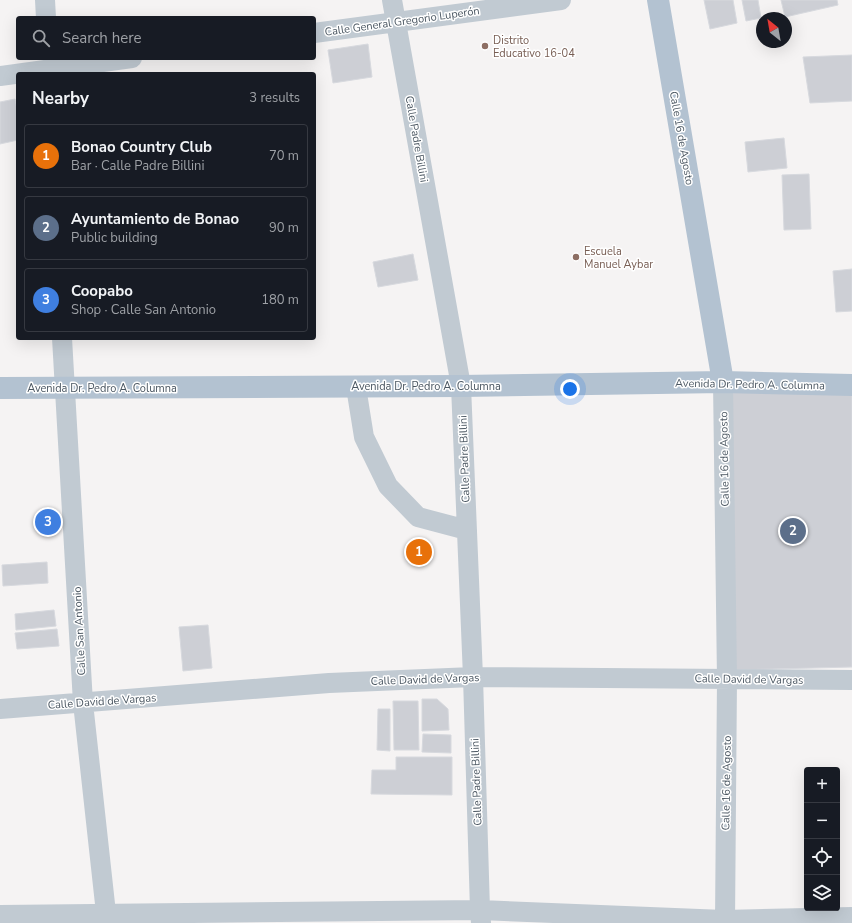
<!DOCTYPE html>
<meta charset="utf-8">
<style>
:root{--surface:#171b24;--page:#20242c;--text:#f1f3f6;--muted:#9ea1a6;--line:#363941;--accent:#1a73e8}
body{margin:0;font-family:"Nunito Sans",sans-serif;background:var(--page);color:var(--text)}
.controls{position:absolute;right:12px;bottom:12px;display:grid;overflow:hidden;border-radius:4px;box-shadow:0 4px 16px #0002}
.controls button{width:36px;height:36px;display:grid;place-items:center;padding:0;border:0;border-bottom:1px solid var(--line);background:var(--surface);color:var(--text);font:20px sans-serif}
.compass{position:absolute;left:756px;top:12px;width:36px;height:36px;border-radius:50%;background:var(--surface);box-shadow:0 4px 16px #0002;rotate:329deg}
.you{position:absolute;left:570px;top:389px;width:14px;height:14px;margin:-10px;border:3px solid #fff;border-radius:50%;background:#1a73e8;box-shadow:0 0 0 6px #1a73e833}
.badge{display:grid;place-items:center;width:26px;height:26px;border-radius:50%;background:var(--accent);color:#fff;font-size:13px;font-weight:700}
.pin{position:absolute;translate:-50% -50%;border:2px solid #fff;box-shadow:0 1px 4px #0006}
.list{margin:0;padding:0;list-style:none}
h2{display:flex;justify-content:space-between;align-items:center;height:52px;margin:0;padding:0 16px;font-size:17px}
h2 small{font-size:13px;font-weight:400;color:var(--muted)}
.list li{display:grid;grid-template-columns:26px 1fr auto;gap:12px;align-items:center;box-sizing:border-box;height:64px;margin:0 8px 8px;padding:0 8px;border:1px solid var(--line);border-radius:4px}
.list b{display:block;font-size:15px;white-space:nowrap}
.list p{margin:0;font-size:13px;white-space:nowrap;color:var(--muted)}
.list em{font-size:13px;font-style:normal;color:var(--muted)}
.icon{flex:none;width:22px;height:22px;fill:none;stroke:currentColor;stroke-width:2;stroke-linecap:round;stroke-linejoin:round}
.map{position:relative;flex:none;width:852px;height:923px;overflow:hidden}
.search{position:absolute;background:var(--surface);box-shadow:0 4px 16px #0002;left:16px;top:16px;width:300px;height:44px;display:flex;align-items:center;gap:10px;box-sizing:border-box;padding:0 14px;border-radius:4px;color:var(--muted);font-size:15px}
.panel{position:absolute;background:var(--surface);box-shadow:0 4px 16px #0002;left:16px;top:72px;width:300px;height:268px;border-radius:4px}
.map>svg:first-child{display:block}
</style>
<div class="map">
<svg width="852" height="923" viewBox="0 0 852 923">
<rect width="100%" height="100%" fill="#f5f3f3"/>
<path fill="#cdcfd5" stroke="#d7d9de" d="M704,0h29l4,23 -27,6z
M742,0h16l3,18 -15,3z
M781,0h56l1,5 -53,12z
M368,44l4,33 -39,6 -5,-33z
M852,55v46l-42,2 -7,-46z
M15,99l3,16v25l-18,4v-42z
M784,138l3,30 -39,4 -3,-30z
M809,174l2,55 -27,1 -2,-55z
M413,254l5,26 -40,7 -5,-25z
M852,269v42l-16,1 -3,-41z
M732,388l120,6v273l-117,3z
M47,562l1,21 -45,3 -1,-21z
M54,610l2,16 -40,4 -1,-16z
M208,625l4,43 -29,3 -4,-44z
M57,629l2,17 -42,3 -2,-16z
M422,699h15l11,10 1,21 -27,1z
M393,701h25l1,49h-25z
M378,709h12v42l-13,-1z
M423,734l28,1v18l-29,-1z
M396,757h56v38l-81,-1 1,-24h24z"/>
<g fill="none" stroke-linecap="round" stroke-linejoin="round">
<path stroke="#c1cad2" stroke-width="20" d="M45,0l1,18
M392,0l69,386 12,291 7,233 1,13
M314,33l247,-33
M0,76l132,-18
M62,338l21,365 23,210 2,10
M723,382l4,297 -2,244
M356,387l8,50 24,49 30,31 49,13
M0,709l329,-26 144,-6 379,3
M0,915l480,-5 244,10 128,-3"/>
<path stroke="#b3c2d1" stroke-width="22" d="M658,0l65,382
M0,388l461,-2 262,-4 129,3"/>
</g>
<g fill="#8d6e63" stroke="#fff" stroke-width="1.5">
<circle cx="485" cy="46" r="4"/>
<circle cx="576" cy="257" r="4"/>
</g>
<g text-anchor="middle" stroke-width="3" stroke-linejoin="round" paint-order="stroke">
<g font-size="11" fill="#4a5661" stroke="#fff">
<text transform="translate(402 21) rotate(-8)" y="4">Calle General Gregorio Luperón</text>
<text transform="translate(682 138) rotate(80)" y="4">Calle 16 de Agosto</text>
<text transform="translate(417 139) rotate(80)" y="4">Calle Padre Billini</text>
<text transform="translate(750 384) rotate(1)" y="4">Avenida Dr. Pedro A. Columna</text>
<text x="426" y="390">Avenida Dr. Pedro A. Columna</text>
<text x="102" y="392">Avenida Dr. Pedro A. Columna</text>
<text transform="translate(464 459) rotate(-92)" y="4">Calle Padre Billini</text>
<text transform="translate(724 459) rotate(-91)" y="4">Calle 16 de Agosto</text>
<text transform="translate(79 631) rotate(-93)" y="4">Calle San Antonio</text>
<text transform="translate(425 679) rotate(-2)" y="4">Calle David de Vargas</text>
<text transform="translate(749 679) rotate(1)" y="4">Calle David de Vargas</text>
<text transform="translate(102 701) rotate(-4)" y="4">Calle David de Vargas</text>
<text transform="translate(476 782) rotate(-92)" y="4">Calle Padre Billini</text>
<text transform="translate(726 783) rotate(-89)" y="4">Calle 16 de Agosto</text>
</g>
<g font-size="11" fill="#785e54" stroke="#fff" text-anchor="start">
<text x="493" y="44">Distrito<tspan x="493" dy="13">Educativo 16-04</tspan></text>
<text x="584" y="255">Escuela<tspan x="584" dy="13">Manuel Aybar</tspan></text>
</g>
</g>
</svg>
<div class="controls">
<button>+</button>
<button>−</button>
<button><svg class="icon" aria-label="locate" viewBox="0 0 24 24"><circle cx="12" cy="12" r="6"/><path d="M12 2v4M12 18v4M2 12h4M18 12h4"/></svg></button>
<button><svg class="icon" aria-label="layers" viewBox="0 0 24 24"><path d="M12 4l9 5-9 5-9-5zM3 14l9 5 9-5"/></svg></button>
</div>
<svg class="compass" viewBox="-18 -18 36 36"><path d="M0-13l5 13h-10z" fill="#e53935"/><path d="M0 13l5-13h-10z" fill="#9ea1a6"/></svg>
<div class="you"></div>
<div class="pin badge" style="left:419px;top:552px;background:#e8710a">1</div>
<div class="pin badge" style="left:793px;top:531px;background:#5c6f8a">2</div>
<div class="pin badge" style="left:48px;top:522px;background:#3f7fe0">3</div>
<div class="search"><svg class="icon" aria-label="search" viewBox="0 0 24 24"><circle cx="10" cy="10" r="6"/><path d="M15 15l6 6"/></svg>Search here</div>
<section class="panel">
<h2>Nearby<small>3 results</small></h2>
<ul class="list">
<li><span class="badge" style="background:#e8710a">1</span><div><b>Bonao Country Club</b><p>Bar · Calle Padre Billini</p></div><em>70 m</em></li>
<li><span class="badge" style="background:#5c6f8a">2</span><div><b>Ayuntamiento de Bonao</b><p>Public building</p></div><em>90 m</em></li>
<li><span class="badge" style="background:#3f7fe0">3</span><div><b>Coopabo</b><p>Shop · Calle San Antonio</p></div><em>180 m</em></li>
</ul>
</section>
</div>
